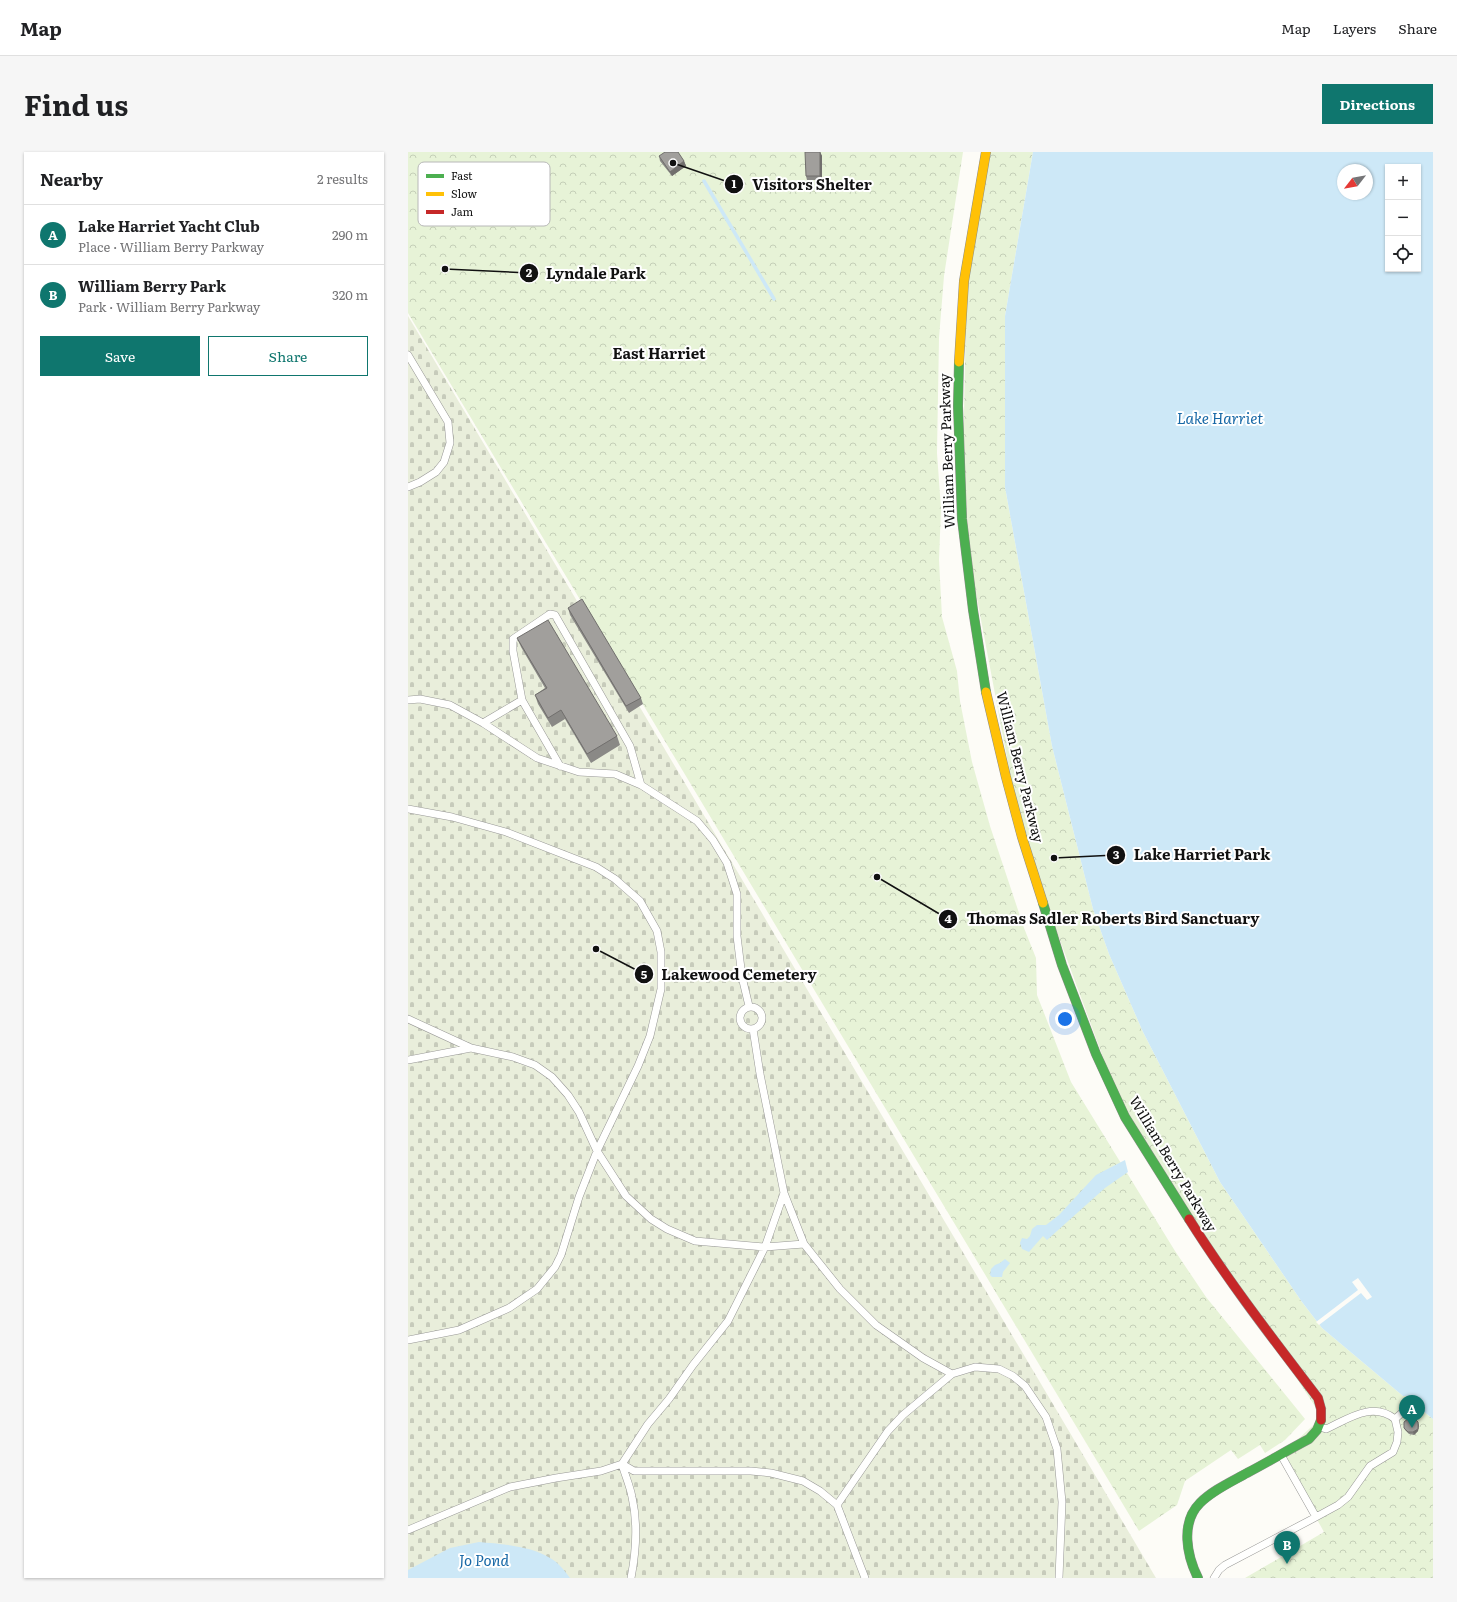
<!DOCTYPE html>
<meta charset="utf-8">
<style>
:root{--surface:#fff;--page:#f6f6f6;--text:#202124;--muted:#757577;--line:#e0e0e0;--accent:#0f766e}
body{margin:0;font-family:Literata,serif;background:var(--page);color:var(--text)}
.controls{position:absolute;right:12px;top:12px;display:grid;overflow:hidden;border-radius:0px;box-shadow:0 1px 3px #0004}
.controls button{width:36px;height:36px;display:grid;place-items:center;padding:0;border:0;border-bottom:1px solid var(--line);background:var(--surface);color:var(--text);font:20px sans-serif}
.compass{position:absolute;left:929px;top:12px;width:36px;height:36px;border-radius:50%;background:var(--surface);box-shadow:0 1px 3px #0004;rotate:239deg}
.you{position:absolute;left:657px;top:867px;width:14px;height:14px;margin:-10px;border:3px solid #fff;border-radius:50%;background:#1a73e8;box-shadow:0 0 0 6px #1a73e833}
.badge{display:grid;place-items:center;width:26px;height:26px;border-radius:50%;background:var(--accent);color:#fff;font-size:13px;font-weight:700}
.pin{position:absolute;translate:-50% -33px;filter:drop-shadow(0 1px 2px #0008)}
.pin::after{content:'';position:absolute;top:21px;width:14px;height:12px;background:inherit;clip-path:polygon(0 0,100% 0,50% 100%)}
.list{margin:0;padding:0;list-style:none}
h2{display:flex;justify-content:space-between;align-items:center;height:52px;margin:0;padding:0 16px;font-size:17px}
h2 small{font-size:13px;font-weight:400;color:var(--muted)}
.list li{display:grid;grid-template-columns:26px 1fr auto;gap:12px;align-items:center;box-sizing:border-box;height:60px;padding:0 16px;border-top:1px solid var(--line)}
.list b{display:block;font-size:15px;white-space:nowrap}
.list p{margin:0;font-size:13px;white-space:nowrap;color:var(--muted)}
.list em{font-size:13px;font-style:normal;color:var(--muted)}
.actions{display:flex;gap:8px;padding:12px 16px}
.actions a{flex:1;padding:9px 0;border:1px solid var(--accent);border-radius:0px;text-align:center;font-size:14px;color:var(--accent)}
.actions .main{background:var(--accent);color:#fff}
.icon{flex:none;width:22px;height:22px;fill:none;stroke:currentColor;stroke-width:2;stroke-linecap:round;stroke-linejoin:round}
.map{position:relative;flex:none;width:1025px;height:1426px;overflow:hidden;border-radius:0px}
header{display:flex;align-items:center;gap:24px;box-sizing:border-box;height:56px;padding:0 20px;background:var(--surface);border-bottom:1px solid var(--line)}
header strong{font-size:19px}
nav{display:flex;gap:22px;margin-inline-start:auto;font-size:14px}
.intro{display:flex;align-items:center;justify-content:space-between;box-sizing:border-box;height:96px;padding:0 24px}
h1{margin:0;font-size:28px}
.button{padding:10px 18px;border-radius:0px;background:var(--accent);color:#fff;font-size:14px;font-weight:700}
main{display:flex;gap:24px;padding:0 24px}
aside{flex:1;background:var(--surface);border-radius:0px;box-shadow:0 1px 3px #0004}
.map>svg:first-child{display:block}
</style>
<header>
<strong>Map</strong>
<nav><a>Map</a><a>Layers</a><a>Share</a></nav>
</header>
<div class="intro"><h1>Find us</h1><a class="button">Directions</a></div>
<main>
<aside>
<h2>Nearby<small>2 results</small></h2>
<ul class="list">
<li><span class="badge">A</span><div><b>Lake Harriet Yacht Club</b><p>Place · William Berry Parkway</p></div><em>290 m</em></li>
<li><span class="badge">B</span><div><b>William Berry Park</b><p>Park · William Berry Parkway</p></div><em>320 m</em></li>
</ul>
<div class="actions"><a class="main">Save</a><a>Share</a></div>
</aside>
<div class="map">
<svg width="1025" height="1426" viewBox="0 0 1025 1426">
<defs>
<pattern id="cemetery-stones" width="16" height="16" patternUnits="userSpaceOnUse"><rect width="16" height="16" fill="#e9eedb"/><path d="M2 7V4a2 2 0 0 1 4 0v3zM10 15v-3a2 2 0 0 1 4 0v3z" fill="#c7cbbb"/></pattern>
<pattern id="park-crowns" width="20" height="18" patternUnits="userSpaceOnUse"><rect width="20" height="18" fill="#e7f3d7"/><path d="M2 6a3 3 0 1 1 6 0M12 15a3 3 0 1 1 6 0" fill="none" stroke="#c5cfb8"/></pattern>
</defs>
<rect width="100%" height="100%" fill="#fdfcf7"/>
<path fill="url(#cemetery-stones)" d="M0,164l3,5 745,1257h-748z"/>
<path fill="url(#park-crowns)" d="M0,0h555l-19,124 -5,62 -2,115 4,56 -2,51 3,57 15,54 3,30 12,61 18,64 34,102 12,30 1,37 34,87 104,169 31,46 99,122 -20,21 -20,13 -5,-8 -22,14 -7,-9 -46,31 -8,24 -38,26 -731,-1218z
M578,0h47l-28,164v171l47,259 41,163 16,45 34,78 77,150 82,120 20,26 81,68h3l12,11 15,12v159h-188l79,-46 -43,-77 41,-38 -197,-300 -103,-280 -60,-318 5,-261z"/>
<path fill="#cde8f7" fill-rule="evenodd" d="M625,0h400v1267l-15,-12 -12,-11h-3l-81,-68 -20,-26 -82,-120 -77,-150 -34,-78 -16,-45 -41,-163 -47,-259v-171zM980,15h30v102h-30zM935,18h24v24h-24z
M717,1008l3,12 -23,16 -58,52 -4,-4 -14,16 -7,-3 -2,-6 2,-5 5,1 3,-3 2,-7 5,-4h9l13,-10 37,-40z
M597,1107l5,4 -7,9 -1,5h-10l-2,-2 1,-6 4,-4 5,-2z
M71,1390c22,2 52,4 71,16 9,5 14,12 20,20h-162v-8l42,-22z"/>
<path fill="#fdfcf7" d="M950,1126l14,19 -5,3 -6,-7 -42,32 -3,-3 42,-32 -6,-8z"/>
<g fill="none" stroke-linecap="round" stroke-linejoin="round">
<path stroke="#cde8f7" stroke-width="3.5" d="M296,29l70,118"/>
<g stroke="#979795" stroke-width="8">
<path id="lane" d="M0,203l40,67 2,21 -6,19 -8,10 -16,10 -12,5
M0,548l12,-1 30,6 33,18 54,35 42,14 36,2 26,11 56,36 16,19 14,23 10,31v42l5,41 7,29
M75,571l39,-23
M152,614l-38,-66 -9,-49v-12l37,-25 5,1 75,131 11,39
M0,657l44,8 54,15 90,35 19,12 25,22 17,30 4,21v37l-11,47 -12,30 -41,85 -18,46 -18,58 -6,12 -18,22 -28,19 -50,22 -51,10
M332 866a11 11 0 1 1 22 0a11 11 0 1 1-22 0Z
M0,867l63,29 42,9 22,8 17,12 16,18 11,17 18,39 29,45 25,23 16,10 28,12 70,6 39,-3
M345,877l7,45 24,119 20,51 36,45 36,36 47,33 29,16
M0,908l63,-12
M987,1267l19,-17
M873,1303l35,62
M214,1312l12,7h117l20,2 32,8 17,10 17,14 28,73
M214,1312c3,11 8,22 10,33 6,26 4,55 -1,81
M429,1353l51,-74 15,-16 49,-41 23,-7 24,2 14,7 12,10 21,31 11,32 5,53 -3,76
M0,1378l102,-43 46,-9 45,-7 21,-7 26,-40 21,-25 24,-34 35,-44 37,-74 19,-54
M806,1426l5,-8 6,-5 91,-48 22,-12 10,-8 22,-31 23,-14 4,-10 1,-10 -3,-13c-23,-18 -47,0 -69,10l-6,-2"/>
</g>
<g stroke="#8e8d8b" stroke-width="10">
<path id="fast" d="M551,210l-1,44 4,113 11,91 13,82
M635,751l19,62 34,89 29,63 64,102
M790,1426c-11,-22 -18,-55 2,-75 13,-13 31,-21 47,-30 21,-11 41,-23 62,-34l8,-9 4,-10"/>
</g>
<g stroke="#8e8d8b" stroke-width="10">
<path id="slow" d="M551,210l5,-81 22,-129
M578,540l20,85 16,60 21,66"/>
</g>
<g stroke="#8e8d8b" stroke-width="10">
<path id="jam" d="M781,1067c39,62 84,120 129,179l3,11v11"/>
</g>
<use href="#lane" stroke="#fffffe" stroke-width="7"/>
<use href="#fast" stroke="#4caf50" stroke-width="9"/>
<use href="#slow" stroke="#ffc107" stroke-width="9"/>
<use href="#jam" stroke="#c62828" stroke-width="9"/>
</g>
<path fill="#8a8986" d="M412,0l2,4v24h-15l-1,-4z
M251,4l25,5 2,5 -14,10 -12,-15z
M160,456l73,90 2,6 -14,9 -59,-98z
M109,486l100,98 3,9 -29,18 -26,-44 -13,8 -14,-23 -3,-9 10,-7 -24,-41z
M1011,1273l-1,6 -4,4 -5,-1 -4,-4 -1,-2z"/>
<path fill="#716f6d" d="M412,0l2,4v24l-2,-4z
M276,9l2,5 -14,10 -2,-4z
M1010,1270l1,3 -1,6 -4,4 -1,-3z"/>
<path fill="#a19f9c" stroke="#716f6d" d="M257,0h13l6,9 -14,11 -11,-16z
M397,0h15v24h-14z
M174,447l59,99 -15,8 -58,-98z
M140,468l69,116 -30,18 -26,-44 -13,8 -13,-23 12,-7 -30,-50z
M1001,1266h5l4,4v7l-5,3h-5l-4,-4v-6z"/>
<g text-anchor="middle" stroke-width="4" stroke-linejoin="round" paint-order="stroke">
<g font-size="14" fill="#111" stroke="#fff">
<text transform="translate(539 299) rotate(-92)" y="5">William Berry Parkway</text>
<text transform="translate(612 615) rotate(76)" y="5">William Berry Parkway</text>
<text transform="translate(765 1012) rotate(59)" y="5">William Berry Parkway</text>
</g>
<g font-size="15" font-weight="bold" fill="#111" stroke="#fff">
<text x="251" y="207">East Harriet</text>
</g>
<g font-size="15" font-style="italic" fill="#1768a6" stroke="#fff">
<text x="812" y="272">Lake Harriet</text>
<text x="76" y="1414">Jo Pond</text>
</g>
</g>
<rect x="10" y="10" width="132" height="64" rx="6" fill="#fff" stroke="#b8b8b8" stroke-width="1"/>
<rect x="18" y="22" width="18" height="4" fill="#4caf50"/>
<rect x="18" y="40" width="18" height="4" fill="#ffc107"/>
<rect x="18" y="58" width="18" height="4" fill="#c62828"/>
<g font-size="11" fill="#111">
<text x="43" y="28">Fast</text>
<text x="43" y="46">Slow</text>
<text x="43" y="64">Jam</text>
</g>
<path fill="none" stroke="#111" stroke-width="1.5" d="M265 11L326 32M37 117L121 121M646 706L708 703M469 725L540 767M188 797L236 822"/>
<g fill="#111" stroke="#fff" stroke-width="1.5">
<circle cx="265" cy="11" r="4"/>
<circle cx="37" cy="117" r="4"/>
<circle cx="646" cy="706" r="4"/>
<circle cx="469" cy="725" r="4"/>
<circle cx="188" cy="797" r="4"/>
<circle cx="326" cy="32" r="10"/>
<circle cx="121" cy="121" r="10"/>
<circle cx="708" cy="703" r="10"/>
<circle cx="540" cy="767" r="10"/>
<circle cx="236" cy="822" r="10"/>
</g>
<g font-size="12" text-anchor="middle" font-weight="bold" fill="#fff">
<text x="326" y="36">1</text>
<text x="121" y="125">2</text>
<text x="708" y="707">3</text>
<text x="540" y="771">4</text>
<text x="236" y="827">5</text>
</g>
<g font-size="15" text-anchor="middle" font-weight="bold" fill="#111" stroke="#fff" stroke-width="4" stroke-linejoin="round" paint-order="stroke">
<text x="404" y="38">Visitors Shelter</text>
<text x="188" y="127">Lyndale Park</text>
<text x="794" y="708">Lake Harriet Park</text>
<text x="705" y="772">Thomas Sadler Roberts Bird Sanctuary</text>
<text x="331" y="828">Lakewood Cemetery</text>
</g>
</svg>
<div class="controls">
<button>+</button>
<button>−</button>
<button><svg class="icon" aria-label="locate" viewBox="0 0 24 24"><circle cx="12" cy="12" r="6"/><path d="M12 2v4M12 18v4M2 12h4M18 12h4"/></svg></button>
</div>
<svg class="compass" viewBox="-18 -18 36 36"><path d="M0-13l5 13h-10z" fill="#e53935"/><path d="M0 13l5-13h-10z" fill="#757577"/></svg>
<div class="you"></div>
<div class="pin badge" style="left:1004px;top:1276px">A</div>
<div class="pin badge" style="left:879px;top:1412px">B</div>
</div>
</main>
